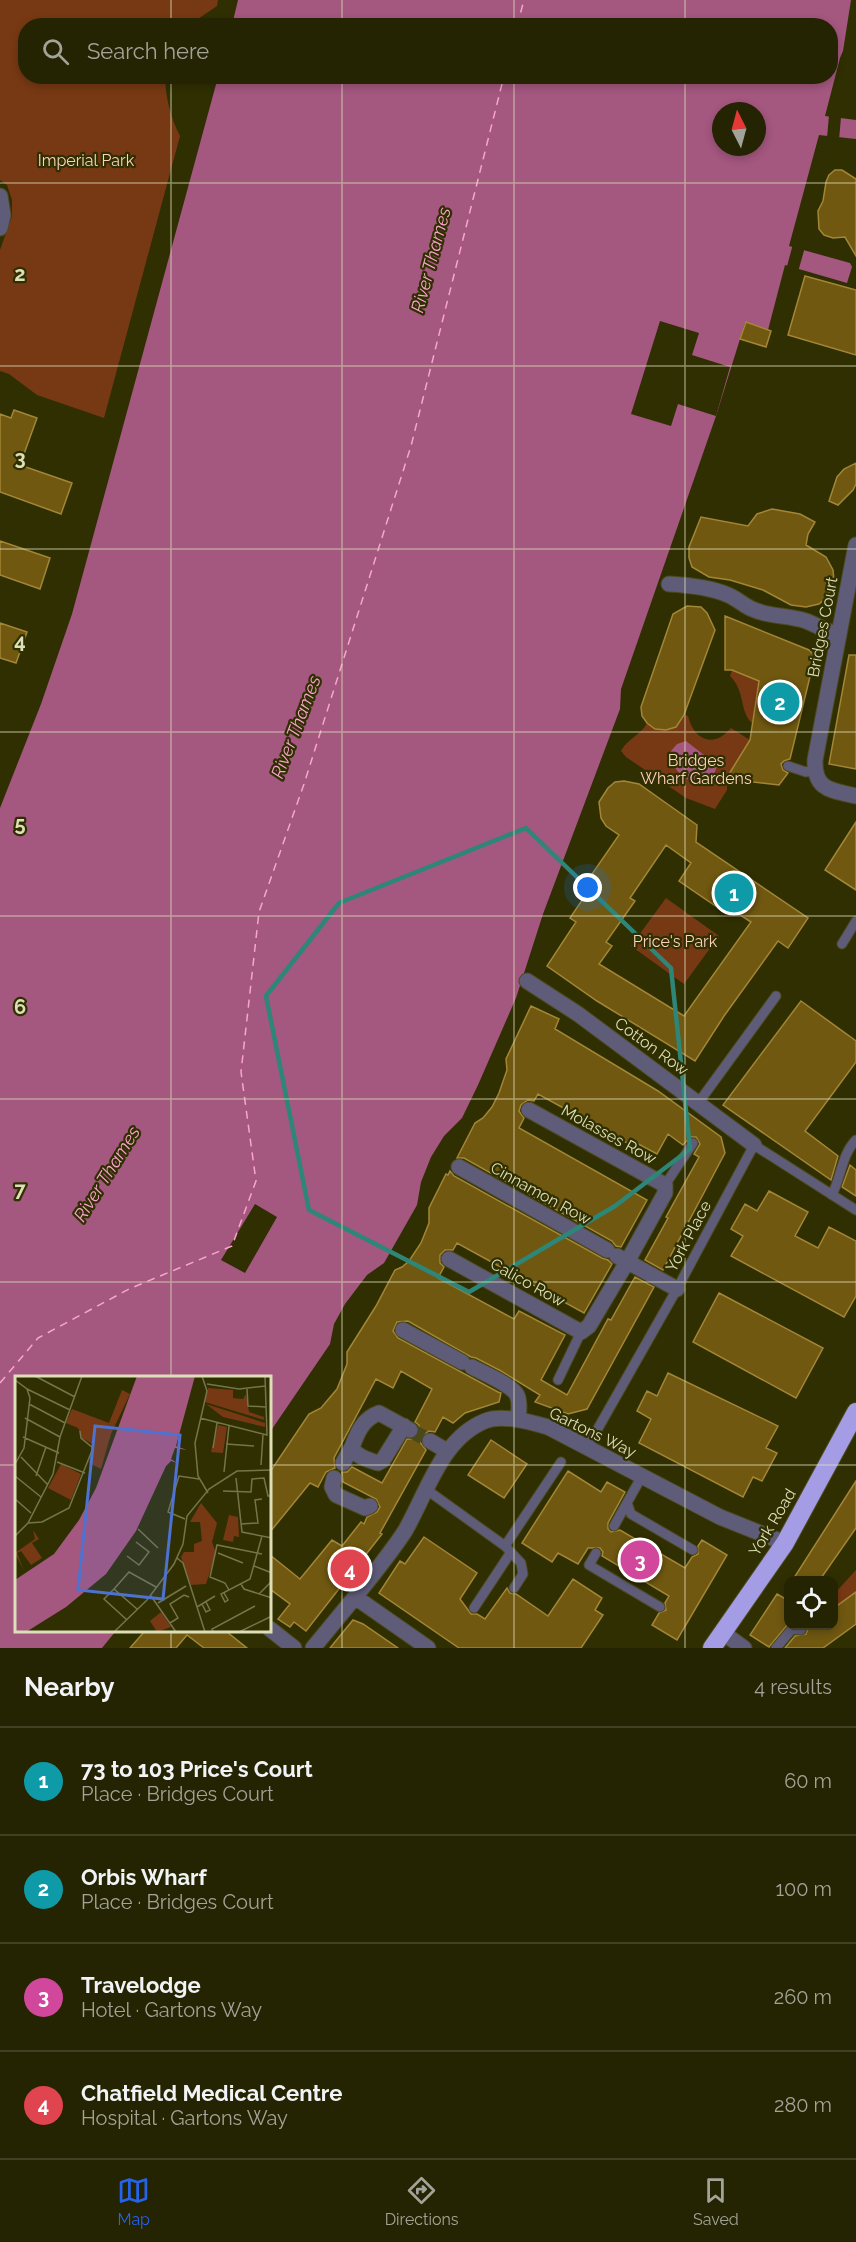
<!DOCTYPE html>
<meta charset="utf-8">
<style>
:root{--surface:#242302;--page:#2c2b0c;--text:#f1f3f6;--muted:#a3a499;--line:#414024;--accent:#2563eb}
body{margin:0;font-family:Raleway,sans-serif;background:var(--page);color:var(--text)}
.controls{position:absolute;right:18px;bottom:18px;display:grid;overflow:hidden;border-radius:12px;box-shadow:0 3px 9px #0003}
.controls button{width:54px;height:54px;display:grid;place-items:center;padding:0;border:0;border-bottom:2px solid var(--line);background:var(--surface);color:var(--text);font:30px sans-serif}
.compass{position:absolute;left:712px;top:102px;width:54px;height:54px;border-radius:50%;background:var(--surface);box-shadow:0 3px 9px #0003;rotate:354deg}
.you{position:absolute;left:588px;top:888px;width:21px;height:21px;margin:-15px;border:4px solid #fff;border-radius:50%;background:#1a73e8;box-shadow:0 0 0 9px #1a73e833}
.badge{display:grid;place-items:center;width:39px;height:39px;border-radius:50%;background:var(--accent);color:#fff;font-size:20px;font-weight:700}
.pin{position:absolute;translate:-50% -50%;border:3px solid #fff;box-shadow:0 2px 6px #0006}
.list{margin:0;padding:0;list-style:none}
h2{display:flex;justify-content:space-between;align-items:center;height:78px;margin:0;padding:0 24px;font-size:26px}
h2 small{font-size:20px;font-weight:400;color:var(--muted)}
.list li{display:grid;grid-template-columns:39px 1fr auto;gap:18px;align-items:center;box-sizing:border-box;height:108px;padding:0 24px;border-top:2px solid var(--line)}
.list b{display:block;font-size:22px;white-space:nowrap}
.list p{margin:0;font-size:20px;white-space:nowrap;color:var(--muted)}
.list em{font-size:20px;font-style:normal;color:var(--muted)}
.icon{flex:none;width:33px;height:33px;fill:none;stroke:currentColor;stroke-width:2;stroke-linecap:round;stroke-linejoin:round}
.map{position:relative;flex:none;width:856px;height:1648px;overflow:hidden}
.search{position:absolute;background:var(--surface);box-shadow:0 3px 9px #0003;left:18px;right:18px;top:18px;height:66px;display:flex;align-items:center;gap:15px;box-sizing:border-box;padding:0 21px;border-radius:24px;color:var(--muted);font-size:22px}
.sheet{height:510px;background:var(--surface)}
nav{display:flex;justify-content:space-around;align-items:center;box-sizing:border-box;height:84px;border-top:2px solid var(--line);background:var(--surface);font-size:16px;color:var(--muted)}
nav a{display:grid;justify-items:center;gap:3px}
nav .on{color:var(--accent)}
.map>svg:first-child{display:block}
</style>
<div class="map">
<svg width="856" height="1648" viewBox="0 0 856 1648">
<rect width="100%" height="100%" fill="#302f02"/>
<path fill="#773913" d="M0,0h218l-1,6 -28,19 -163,1v50l139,1c1,22 5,39 15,59l-76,282 -67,-23 -28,-21 -9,-3v-121l12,-34v-16l-5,-15 -7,-5z
M732,670l27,11 -7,42c-13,-12 -6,-31 -22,-47z
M684,715l4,1c6,24 25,33 43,12l19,12 -23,38v12l-12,19 -29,-11 -60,-41 -5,-6c6,-12 20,-16 26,-28z
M666,898l53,38 -35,48 -53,-38z
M856,1570v32l-22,18v-26z"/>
<path fill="#a4577f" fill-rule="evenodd" d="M238,0h613l-8,51 -3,7 -15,58 31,4v19l-37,-4 -30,111 61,17 2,4 -5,16 -62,-18 -17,65 -23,-7 -29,93 -95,273 -1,20 -77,205 -27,84 -38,87 -16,33 -18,18 -13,21 -10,25 -4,23 -33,58 -17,12 -22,29 -11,20 -4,20 -60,88v-54h-254v254h99l-13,16h-102v-840l41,-104 31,-90 146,-537 612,-1v-50l-598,-1zM721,111h36v36h-36z
M686,741l31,24c-2,10 -6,16 -15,21 -18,-7 -31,-15 -31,-35l6,-7z"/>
<path fill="#302f02" d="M829,115l12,2 -2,23 -12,-2z
M793,244l12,3 -7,25 -11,-3 -3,13 -1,-1z
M660,321l39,12 -7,22 38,12 -14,49 -38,-12 -7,22 -40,-12z
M255,1204l22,13 -32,56 -24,-13z"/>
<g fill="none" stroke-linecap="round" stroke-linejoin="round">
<path stroke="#faa4ce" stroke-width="1.5" stroke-dasharray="8 6" stroke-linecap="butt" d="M517,26l7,-26
M0,1383l38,-45 91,-49 103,-43 24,-65 -15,-109 18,-160 45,-128 107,-338 93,-370"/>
</g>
<path fill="#705811" stroke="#a38636" stroke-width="1.5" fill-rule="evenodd" d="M835,170h7l14,9v77l-11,-19 -12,1 -9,-3 -5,-6 -1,-18 5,-10 3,-19 3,-7z
M805,276l51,14v65l-68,-20z
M746,322l25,9 -5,16 -26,-8z
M14,410l23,8 -17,47 52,18 -11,31 -61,-22v-78l11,4z
M856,463v21l-3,6 -15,15 -9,-4 8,-24 7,-8z
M772,509l28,5 15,8 -7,12 -2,11 20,12 7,13 1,10 -6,16 -9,8 -13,3 -15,-2 -28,-15 -33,-10 -21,-3 -17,-10 -3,-9v-11l12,-30 47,9 9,-12z
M0,541l50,17 -10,31 -40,-14z
M687,606l14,1 6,6 8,17 -31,85 -8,12 -10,3 -11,-1 -8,-6 -5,-7 -1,-9 32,-93z
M725,616l84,34 6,6 -25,103 -6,2 -3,3 2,6 5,3 -9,12 -53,-6 24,-39 9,-59 -27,-11h-7z
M0,623l27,9 -11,31 -16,-5z
M849,655h7v114l-27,-5z
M624,781l15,3 58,41 -1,17 112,76 -20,30 -10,-7 -54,75 -29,45 -98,-60 -50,-35 29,-44 -6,-4 27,-40 -5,-4 27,-39 -13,-9 -5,-8 -2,-16 9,-14 7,-6zM666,845l25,18 -12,18 41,28 5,-4 26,17 -67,94 -85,-52 13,-18 -6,-4 29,-41 -5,-3z
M856,822v68l-31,-20z
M801,1001l55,40v21l-51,69 33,25 -7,24 -108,-75z
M531,1006l28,13 -4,10 103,62 63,46 4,16 -62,117 -18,-10 23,-42 -2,-1 33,-60 -5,-3 6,-10 -4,-7h-6l-7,8 -15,-11 -11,20 -26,-14 -2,4 -91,-50 -4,7 -6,-1 -7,5 -2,6 5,7 -5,10 128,72 -26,47 -5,-1 -4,-5 -148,-83h-7l18,-35 8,-5 9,-11 7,-14 8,-23 -1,-11z
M850,1165l6,5v26l-14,-9z
M450,1171l4,5 148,82 6,2 4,4 -28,49 -127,-70 -4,7h-8l-5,5v8l4,4 -6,11 76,41 5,-8 46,24 -24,45 26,15 41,-76 3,1 24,-43 19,10 -67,122 -19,5 -33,-12 5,-7 -39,-24 -25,-13 -5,-1 -63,-36 -11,1 -4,9 5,7 100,54 3,1 -2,9 -34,11 -12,10 -10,-6 -8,15 -6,-1 -7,5 -2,6 6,8 -46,83 2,1 -76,97 -12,-9 -4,5 -12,-8 12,-15 -20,-15v-34l30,24 32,-39 10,6 19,-24 3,2 3,-7 10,-5 3,-5 -4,-8 -33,-17 -1,-10h5l5,-5 30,16 25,-44h8l4,-5v-9l-4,-3 17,-33 -31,-18 -8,17 -17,-9 -42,79 1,10 -9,4 -8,15 -8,-4 -40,49v-60l39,-58 12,-6 16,-19 10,-25v-12l29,-46 19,-36 7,-3 7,-6 12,-18 8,-20v-15l17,-34 2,1z
M769,1191l39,21 -13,24 23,12 11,-21 27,14v55l-12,21 -113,-61 12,-20 -12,-7 14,-25 12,7z
M719,1293l104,55 -27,50 -103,-56z
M668,1373l110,53 -12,22 11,5 -15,28 -9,-4 -10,20 -104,-54 12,-24 -14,-8 10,-20 10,5z
M491,1440l36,24 -23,34 -36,-23z
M568,1471l33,21 6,-10 18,10 -17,31v6l3,3 9,-2 65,38 7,-11 6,-3v-8l4,-6 25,15 -50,85 -25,-15 7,-12 7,-3 -1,-7 4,-7 -67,-40 1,-4 -3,-4h-12l-10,16 -20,-11 -6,9 -30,-19z
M856,1481v47l-37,53h-27z
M424,1537l53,36 -17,26 11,15h6l8,5 22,-31 3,5 6,1 32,22 25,-37 29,19 -7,12 8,5 -22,33h-122l-80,-55 21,-32 5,3z
M856,1592v32l-33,24h-38l10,-12 11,-2 3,-8h25v-18z
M777,1594l12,7v22l-20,24 -19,-12z
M353,1620l10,4 35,24h-68z
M144,1632h83l20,16h-43l-17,-13 -11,13h-46z"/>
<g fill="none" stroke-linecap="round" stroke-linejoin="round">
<path stroke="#4a491d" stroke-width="15" stroke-dasharray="15 8" stroke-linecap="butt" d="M410,1430l20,11"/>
<g stroke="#4c4b1f" stroke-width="11">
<path id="lane" d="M788,766l18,6 9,-2
M842,944l14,-23
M699,1102l77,-106
M665,1185l28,-42
M832,1195c9,-18 10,-41 24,-55
M558,1380l23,-48
M588,1446l89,-157 77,-144 102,65
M427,1490l78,56 16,17 2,11 -9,14
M627,1503l4,11 62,36
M614,1526l28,-50
M505,1546l56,-84
M596,1553l-7,12 71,42
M474,1608l37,-56
M776,1648l16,-19 9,1"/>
</g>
<g stroke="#4c4b1f" stroke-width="17">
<path id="street" d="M0,196l3,19 -3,13
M856,545l-41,215c-1,31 17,30 41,36
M669,584c19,1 41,3 59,11 8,3 15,10 24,14 17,8 36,6 54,12 11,4 21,11 33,14
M527,981l51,33 176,131
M459,1167l148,83
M617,1256l60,33
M449,1259l132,73 8,-6 38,-64 38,-69v-8l-136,-75
M403,1330l59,32
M472,1367c11,6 40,18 45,28 3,7 2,17 1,24
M404,1426l-21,34 -5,3c-9,-3 -23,-6 -26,-16 6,-16 11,-28 27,-34l31,17
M430,1441l17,10
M343,1463l9,-16
M334,1478l-2,9 4,8 29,13 5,-2
M355,1597c17,-21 35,-43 50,-66 22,-38 36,-92 80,-110 17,-7 45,1 63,6l172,90 65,26
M270,1629l24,19
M722,1632l22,16
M313,1648l42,-51 73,51"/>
</g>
<g stroke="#4c4b1f" stroke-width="20">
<path id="highway" d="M712,1648l73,-105 71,-131"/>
</g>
<use href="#lane" stroke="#5f5c7a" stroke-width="9"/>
<use href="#street" stroke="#5f5c7a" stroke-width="15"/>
<use href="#highway" stroke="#a49ce4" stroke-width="18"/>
</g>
<path fill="none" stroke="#2e8679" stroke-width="4.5" stroke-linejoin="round" d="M526,828l145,140 19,181 -75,57 -146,86 -160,-82 -43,-214 73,-93z"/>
<path fill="none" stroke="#dddfb7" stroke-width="1.5" stroke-opacity="0.55" d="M171,0v26M342,0v26M514,0v26M685,0v26M171,76v1302M342,76v1572M514,76v1572M685,76v1572M0,183h856M0,366h856M0,549h856M0,732h856M0,916h856M0,1099h856M0,1282h856M0,1465h16M270,1465h586M171,1632v16"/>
<g text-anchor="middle" stroke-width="4.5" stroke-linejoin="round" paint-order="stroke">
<g font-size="16" fill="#fdd2bc" stroke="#302f02">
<text x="86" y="166">Imperial Park</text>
<text x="696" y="766">Bridges<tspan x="696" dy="18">Wharf Gardens</tspan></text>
<text x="675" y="947">Price's Park</text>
</g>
<g font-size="16" fill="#dddfb7" stroke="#302f02">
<text transform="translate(822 627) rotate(-79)" y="6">Bridges Court</text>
<text transform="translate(652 1046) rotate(36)" y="6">Cotton Row</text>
<text transform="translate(609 1134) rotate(29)" y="6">Molasses Row</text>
<text transform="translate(541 1193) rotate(29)" y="6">Cinnamon Row</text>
<text transform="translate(688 1236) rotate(-62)" y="6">York Place</text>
<text transform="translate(528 1282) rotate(29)" y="6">Calico Row</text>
<text transform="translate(593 1432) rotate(26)" y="6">Gartons Way</text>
<text transform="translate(772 1522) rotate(-59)" y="6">York Road</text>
</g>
<g font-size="18" font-style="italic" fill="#faa4ce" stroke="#302f02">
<text transform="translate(431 260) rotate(-75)" y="6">River Thames</text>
<text transform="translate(296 727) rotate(-69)" y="6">River Thames</text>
<text transform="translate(107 1174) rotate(-58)" y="6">River Thames</text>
</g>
</g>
<g transform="translate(15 1376)">
<rect width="256" height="256" fill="#302f02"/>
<path d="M193,12l25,2v8l10,1 3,-5 3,18 15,5v3l-59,-18zM107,14l8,4 -19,40 -10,35 -12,-6 5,-18 -12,-7 -4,-10 -12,-5 6,-14 37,14zM191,28l59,19v4l-42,-10zM203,49l9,2 -4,26 -12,-1zM46,88l20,10 -10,26 -23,-12zM186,127l16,20 -5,19 4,11 -10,31 -15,1 -10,-28 3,-5h10v-8l8,-3 -2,-19h-10zM214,139l9,2 1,20 -5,-1 -1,6 -10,-2zM18,154l6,9 -7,4 10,15 -11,7 -10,-14 -4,2 7,18 -9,-18 20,-14zM146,236l10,15 -14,5 -7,-11z" fill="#773913"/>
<path d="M122,0h58l-19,70 11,4 -12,-2 -4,11 6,4 -6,-2 -5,5 -30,65 -30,43 -40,33 -40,25h-11v-52l39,-26 25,-34 17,-32z" fill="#a4577f"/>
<path fill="none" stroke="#a4577f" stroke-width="3" d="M0,234l50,-31 20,-20 20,-7 7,-33 39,-98 4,-45"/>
<path fill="none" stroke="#75754a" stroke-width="1.5" d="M20,0l40,21M187,0l5,15 -12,52 3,33 10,17M0,4l12,9 3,9 -6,50 -9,16M192,8l32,5 27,-3M12,13l43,21M232,13l1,17 18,1M14,28l36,19M10,42l35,19M185,42l67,17 -2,-59M8,61l36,16M211,68l28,2M198,72l4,-25M6,81l27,28M42,86l28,11M246,89l2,-30M209,96l5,-46M0,100l26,21M21,100l10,-29M221,102l6,54 30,6M208,115l28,1 1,-13 12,-1 4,18h4M0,123l16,14M170,143l-17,-7 11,-36 20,3M13,147l14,-1 27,-14 24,-60 -12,-10 -1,-7M226,148l17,-1 -3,-23 7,-1M123,153l20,19M0,160l13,-13 25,-49 7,-37 22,-61M203,177l25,10M112,180l12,9 10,-13 -13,-10M162,182l6,5 22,69M239,190l18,7M226,208l3,5 28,9M99,213l15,-17 27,15M214,214l-4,-7 -15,-6 7,-32 45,9M209,217l4,7 -3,2 -4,-8 29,-15 12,-43M244,218l13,-13M136,220l25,36M143,227l28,-17M187,228l4,8 4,-2 -4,-8M182,231l18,-11M112,244l-23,-21 10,-10 23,20M155,247l8,-5 -8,-14 14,-9 5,2M99,256l33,-32 27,-36 9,-20 4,-28 22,-27 28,-18 35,-1M198,256l-1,-3 43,-23M224,256l33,-16"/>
<path fill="#4d72d0" fill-opacity="0.15" stroke="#4d72d0" stroke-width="3" d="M80,50l85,9 -17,164 -85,-9z"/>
<rect width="256" height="256" fill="none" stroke="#dddfb7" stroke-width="3"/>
</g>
<g font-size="20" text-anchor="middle" font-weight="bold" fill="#dddfb7" stroke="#302f02" stroke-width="4.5" stroke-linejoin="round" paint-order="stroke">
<text x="20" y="281">2</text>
<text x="20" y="465">3</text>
<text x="20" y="648">4</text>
<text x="20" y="831">5</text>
<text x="20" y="1014">6</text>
<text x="20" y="1197">7</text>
</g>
</svg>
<div class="controls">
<button><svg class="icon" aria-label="locate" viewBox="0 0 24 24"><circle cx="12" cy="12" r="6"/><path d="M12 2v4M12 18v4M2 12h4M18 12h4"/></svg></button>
</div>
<svg class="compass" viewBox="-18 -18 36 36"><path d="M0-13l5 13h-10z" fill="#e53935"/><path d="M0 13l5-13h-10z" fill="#a3a499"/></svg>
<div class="you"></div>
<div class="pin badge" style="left:734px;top:893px;background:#0f9aa8">1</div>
<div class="pin badge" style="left:780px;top:702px;background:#0f9aa8">2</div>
<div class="pin badge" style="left:640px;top:1560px;background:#d1479c">3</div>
<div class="pin badge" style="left:350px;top:1569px;background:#e0444e">4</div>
<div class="search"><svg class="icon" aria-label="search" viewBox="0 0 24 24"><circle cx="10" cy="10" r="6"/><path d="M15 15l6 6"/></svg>Search here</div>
</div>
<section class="sheet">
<h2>Nearby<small>4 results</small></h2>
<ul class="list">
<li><span class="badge" style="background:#0f9aa8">1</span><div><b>73 to 103 Price's Court</b><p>Place · Bridges Court</p></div><em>60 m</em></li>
<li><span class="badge" style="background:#0f9aa8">2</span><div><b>Orbis Wharf</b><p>Place · Bridges Court</p></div><em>100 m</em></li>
<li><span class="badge" style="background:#d1479c">3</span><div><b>Travelodge</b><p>Hotel · Gartons Way</p></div><em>260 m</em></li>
<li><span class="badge" style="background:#e0444e">4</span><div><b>Chatfield Medical Centre</b><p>Hospital · Gartons Way</p></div><em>280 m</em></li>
</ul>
</section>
<nav>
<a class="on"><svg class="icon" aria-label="map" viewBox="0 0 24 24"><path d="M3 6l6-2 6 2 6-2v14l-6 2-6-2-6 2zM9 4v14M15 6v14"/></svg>Map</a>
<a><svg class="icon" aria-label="directions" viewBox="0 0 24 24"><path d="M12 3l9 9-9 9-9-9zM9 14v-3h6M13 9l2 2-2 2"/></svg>Directions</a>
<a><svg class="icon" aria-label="saved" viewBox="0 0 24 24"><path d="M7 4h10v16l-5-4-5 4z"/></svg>Saved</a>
</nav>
